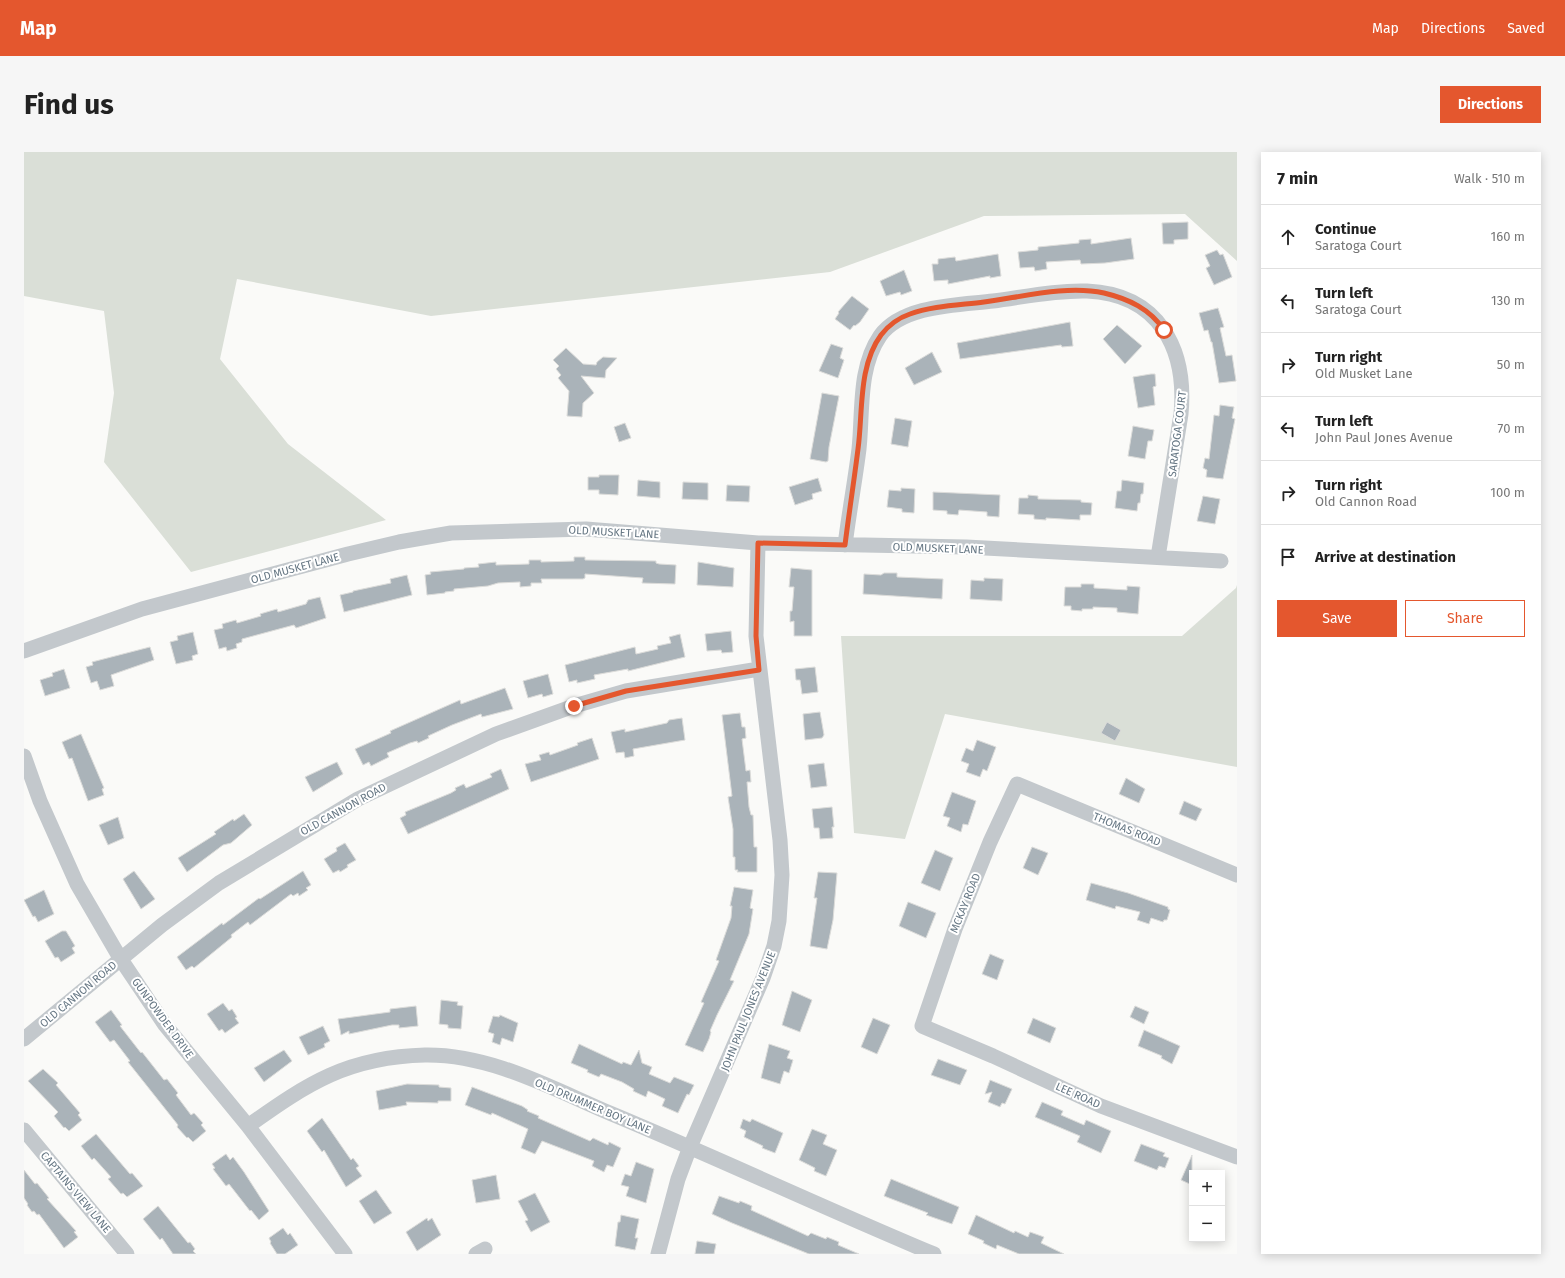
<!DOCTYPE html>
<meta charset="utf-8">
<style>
:root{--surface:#fff;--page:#f6f6f6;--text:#222;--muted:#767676;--line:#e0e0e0;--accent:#e4572e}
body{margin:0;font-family:"Fira Sans",sans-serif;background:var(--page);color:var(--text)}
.controls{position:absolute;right:12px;bottom:12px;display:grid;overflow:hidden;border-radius:0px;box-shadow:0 2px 10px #0003}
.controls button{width:36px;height:36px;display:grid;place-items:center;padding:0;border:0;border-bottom:1px solid var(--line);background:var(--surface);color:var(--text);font:20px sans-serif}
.stop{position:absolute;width:12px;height:12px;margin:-9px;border:3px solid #e4572e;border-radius:50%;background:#fff}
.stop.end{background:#e4572e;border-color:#fff;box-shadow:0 1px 4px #0008}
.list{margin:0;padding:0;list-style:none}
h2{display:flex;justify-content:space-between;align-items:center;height:52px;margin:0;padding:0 16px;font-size:17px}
h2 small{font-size:13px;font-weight:400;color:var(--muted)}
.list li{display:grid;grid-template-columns:26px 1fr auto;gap:12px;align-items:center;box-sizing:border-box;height:64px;padding:0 16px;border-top:1px solid var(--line)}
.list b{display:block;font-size:15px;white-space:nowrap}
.list p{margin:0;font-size:13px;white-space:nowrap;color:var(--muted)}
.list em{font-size:13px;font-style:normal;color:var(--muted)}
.actions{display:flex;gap:8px;padding:12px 16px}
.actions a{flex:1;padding:9px 0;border:1px solid var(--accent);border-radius:0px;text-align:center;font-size:14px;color:var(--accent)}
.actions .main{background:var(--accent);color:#fff}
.icon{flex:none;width:22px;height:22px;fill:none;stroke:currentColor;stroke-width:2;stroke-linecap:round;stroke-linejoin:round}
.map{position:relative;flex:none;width:1213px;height:1102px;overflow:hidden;border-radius:0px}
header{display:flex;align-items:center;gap:24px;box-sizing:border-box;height:56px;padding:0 20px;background:var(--accent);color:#fff}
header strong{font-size:19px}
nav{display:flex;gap:22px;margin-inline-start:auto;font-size:14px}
.intro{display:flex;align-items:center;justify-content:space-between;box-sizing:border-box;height:96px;padding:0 24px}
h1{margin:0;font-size:28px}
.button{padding:10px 18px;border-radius:0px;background:var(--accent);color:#fff;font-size:14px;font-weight:700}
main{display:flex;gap:24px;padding:0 24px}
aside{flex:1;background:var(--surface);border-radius:0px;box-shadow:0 2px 10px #0003}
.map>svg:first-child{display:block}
</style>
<header>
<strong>Map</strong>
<nav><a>Map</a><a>Directions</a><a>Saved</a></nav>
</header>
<div class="intro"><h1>Find us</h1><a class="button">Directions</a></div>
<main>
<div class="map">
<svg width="1213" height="1102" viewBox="0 0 1213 1102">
<rect width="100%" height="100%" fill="#fafaf8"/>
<path fill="#dadfd7" d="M0,0h1213v109l-52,-47 -201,2 -154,56 -399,44 -194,-37 -17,80 68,85 98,76 -195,52 -87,-110 10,-69 -10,-82 -80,-15z
M1213,433v182l-292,-53 -40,125 -51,-6 -13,-197h341l54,-48z"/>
<path fill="#aab3b9" stroke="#dcdcda" d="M1164,70v17l-14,1v4h-11l-1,-21z
M1107,86l3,21 -29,4 -24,1 -1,-4 -34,2 1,7 -12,2 -1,-4 -14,1 -2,-16 20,-2v-3l41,-4v-3l12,-1v5z
M1193,98l3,5 3,-1 9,23 -18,8 -8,-17 4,-2 -5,-11z
M974,102l3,22 -11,2v-2l-42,8v-4l-14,1 -2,-17h6v-5l17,-2 1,4z
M880,118l8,21 -11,4 -1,-3 -14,4 -6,-15z
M828,144l17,13 -9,13 -5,4 -1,-1 -4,5 -15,-11 4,-6 -1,-1z
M1194,156l6,19 -4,1 6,28 6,-1 4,26 -17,2 -7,-41h-1l-3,-12 -4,1 -5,-18z
M1046,170l3,24 -11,1 -1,-2 -101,14 -3,-16z
M1093,173l25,21 -17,18 -22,-25z
M807,192l12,4 -3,10 4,2 -6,18 -19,-7z
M542,196l17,16 13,1 1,-3 6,-5 14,1 -11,12 -1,8 -24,-2 13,17 -11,10 -1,14 -15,-1 2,-25 -11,-13 3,-3 -5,-6 3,-3 -6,-6z
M908,200l10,20 -28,13 -9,-17z
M1127,222h4l1,12 -3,1 2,18 -17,3 -5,-31z
M798,241l17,3 -10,51 -1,14 -2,1 -16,-3z
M1196,253l14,2 -2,11 3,1 -12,60 -17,-2 1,-7 -4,-2 2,-10 4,1 5,-44 5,1z
M871,266l17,3 -4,26 -17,-3z
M601,271l6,15 -12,4 -5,-15z
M1109,274l21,4 -2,11h-4l-3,18 -17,-3z
M575,323h20l-1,20 -19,-1v-4h-11v-13h11z
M794,326l4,13 -10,3 1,5 -18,6 -6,-18z
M614,328l22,2v16l-23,-2z
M1098,328l22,3 -1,11h-2l-1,9h-2l-1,8 -22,-3 2,-17h4z
M659,330l25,1v17l-26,-1z
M703,333l23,1 -1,16 -23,-1z
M877,336l14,1 -1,24 -12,-1v-3l-15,-2 2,-17 12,1z
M909,340l67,3 -1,22 -12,-1v-4l-28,-2 -1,5 -11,-1v-3l-14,-1z
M1004,343l10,1v3l43,1v2l11,1 -1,12h-11v5l-34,-2v2l-12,-1v-4l-16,-1 1,-16h9z
M1179,344l17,3 -5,25 -18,-3z
M550,405h11v3l71,1v2l3,1 17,1 -1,19 -33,-1 1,-5 -58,-4v4l-2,1h-42l1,4h-11v3l-11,1v-5l-22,1 -10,3 -34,3v2l-9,1v1l-18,2 -2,-20 6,-1 -1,-2 34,-3v-1l15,-1 -1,-3 18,-2v3l33,-1v-4h12v2l33,-1z
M674,410l36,6 -1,19 -36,-2z
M767,416l21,2v66h-18v-15l-4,1v-11h2l2,-24h-5z
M860,421h13v4l46,2 -1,20 -79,-5 1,-20 17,1z
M383,423l5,20 -68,17 -4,-17 13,-3v-1l38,-8 -1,-4z
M960,426l19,1 -1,22 -32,-2 1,-19 13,1z
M1057,432h13v4l33,2v-4l13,1 -2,27 -21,-2v-4l-24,-1v2h-11v2l-11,-1v-4h-7l1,-19h16z
M296,445l6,21 -30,10 -2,-3 -52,14v3l-6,2 1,4 -10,3 -1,-4 -7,2 -5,-19 9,-2 -1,-4 14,-4 1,3 24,-7 -1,-2 17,-5 1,3 28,-8 2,-4z
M707,479l2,21 -11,1 -1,-3 -14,1 -2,-17z
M169,480l5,22 -6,2 1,4 -17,4 -6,-22 8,-2 -1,-4z
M656,482l5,23 -57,14v-2l-34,6 1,4 -18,4v-3l-8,2 -4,-17 70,-18 1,7 22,-5 -1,-3 14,-3 -2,-6z
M126,495l4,13 -43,15 3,11 -14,4 -3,-9 -6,2 -5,-16 7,-2 -1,-3z
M791,515l3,25 -16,2 -2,-14h-4l-1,-11z
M40,517l6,19 -25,8 -5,-16 13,-4 -1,-3z
M524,522l5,20 -10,3 -1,-3 -14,4 -5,-17z
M481,536l8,21 -31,8 -1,-3 -29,11 -24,11 1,2 -11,5 -1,-2 -7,2 -23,10 2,4 -18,9 -2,-4 -6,3 -8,-16 36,-16 -1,-2 70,-31 1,4z
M796,560l4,23 -2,3 -17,2 -2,-26z
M716,561l2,14h3l1,11 -4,1 4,32 4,-1 1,12h-4l2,25 2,8h2l1,32h3v25h-20l1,-2h-3v-13h-2v-28l-5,-32 4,-1 -10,-81z
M658,566l3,22 -52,9 1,7 -9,2 -1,-6 -8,1 -5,-21 14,-3v3l42,-9 2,-3z
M1083,570l14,8 -6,11 -14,-8z
M57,582l23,54 -2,1 2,6 -16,6 -16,-43 -3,1 -7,-17z
M568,586l7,21 -68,23 -6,-18 16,-4 -2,-5 10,-3 1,3 28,-10 -1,-2z
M953,588l19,7 -9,24 -4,-2 -3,8 -14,-5 3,-8 -8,-3 5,-13 7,3z
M313,610l6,12 -30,18 -8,-15z
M800,611l3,23 -16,2 -3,-23z
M477,617l8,20 -101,45 -8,-16 6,-3 -1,-3 46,-19 5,-3 -1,-2 9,-4 2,4 26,-11 -2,-3z
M1102,626l19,11 -6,14 -20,-9z
M928,640l24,9 -8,24 -5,-1 -2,8 -14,-6 3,-8 -7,-2z
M1160,649l18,8 -6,12 -17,-7z
M808,655l2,20h-2l1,11 -13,1 -1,-11h-5l-2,-19z
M220,662l8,11 -21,18 -8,2 -36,27 -9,-14 38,-24 -2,-2 19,-13 1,2z
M94,665l6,21 -16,7 -9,-20z
M321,691l11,17 -9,5 1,2 -8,5 -1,-2 -6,3 -9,-14 13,-8 -1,-3z
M1008,695l16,6 -10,22 -15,-7z
M911,698l18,8 -13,33 -19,-8z
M110,719l21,28 -14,10 -18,-30z
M279,719l8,14 -5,3 2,2 -9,6 -1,-3 -5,3 -2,-2 -41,31 -2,-3 -17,13 1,2 -38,31 -2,-2 -6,4 -9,-13 45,-34 1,2 36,-27 1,1z
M794,720l19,1 -4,47 -6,29 -17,-3 7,-48h-3z
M1067,731l37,10 40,14v2l2,1 -3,10h-3l-1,2 -12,-4 -2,6 -12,-4 3,-8 -24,-6 -1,3 -29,-9z
M710,735l19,3 -3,18 3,1 -4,25 -19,46 4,1 -17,34 -7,16 1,1 -2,7 -6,13 -18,-7 19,-42 -3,-1 18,-41 -3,-1 15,-42 1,-12h-2z
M20,738l10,24 -16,8 -3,-6 -2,1 -9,-17z
M884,750l28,11 -10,25 -27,-12z
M38,779h4l9,15 -3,2 3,5 -14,9 -3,-5 -3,1 -10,-17z
M966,802l14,6 -7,20 -15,-6z
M768,839l20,9 -12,32 -18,-7z
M417,848l17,2 -1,3 6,1 -2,23 -13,-1v-3l-9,-1z
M199,851l6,8 3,-2 5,8 -2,1 4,5 -14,10 -3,-4 -3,2 -12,-17z
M392,854l2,20 -19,2v-3h-7l-43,9v-3l-8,4 -3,-16 52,-7v-3z
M1111,854l14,6 -5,12 -14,-7z
M87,858l11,15 -2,1 21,27 1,-1 22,28 3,-1 11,14 -2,2 15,20 3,-2 9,10 -2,2 5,6 -13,11 -5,-5 -1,1 -10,-11 1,-2 -50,-63 2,-1 -16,-21 -4,2 -15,-20z
M476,863l18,8 -5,19 -11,-4 -2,7 -8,-3 2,-8 -6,-2 5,-16 6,1z
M849,866l17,7 -13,29 -16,-7z
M1009,866l23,10 -6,15 -23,-10z
M299,874l7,15 -6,3 1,3 -17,8 -9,-18z
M1120,878l36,16 -8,18 -11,-6 1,-2 -24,-10z
M555,892l43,20 1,-2 8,3 8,-15 3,13 10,4 -3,7 21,9 4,-6 20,8 -5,10 -2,-1 -9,19 -16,-7 3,-7 -17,-8 -2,6 -13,-6 1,-2 -12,-7 -21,-8 -2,3 -12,-5 1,-2 -17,-7z
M745,892l21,7 -3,7 6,2 -4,13 -5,-2 -4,13 -19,-6z
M260,898l8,11 -28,21 -10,-14z
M914,907l29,11 -7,15 -29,-10z
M19,917l15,14 -2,2 24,28 -2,2 4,5 -13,11 -4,-4 -1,1 -10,-12 4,-4 -30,-31z
M966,928l22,9 -7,15 -3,-1 -2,4 -12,-5 4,-10 -7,2z
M383,932l32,1v2l12,1v13h-13v2l-32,-1 1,3 -28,5 -3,-19z
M448,935l50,19 6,4 -1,1 12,5 -1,2 52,23 3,-3 15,7 1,-3 12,6 -8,19 -6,-2 -3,7 -12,-6 2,-5 -52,-20 -7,13 -14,-6 7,-19 -36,-16 -1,2 -26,-10z
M1018,950l21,9 -2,4 23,10 2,-5 25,11 -10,22 -24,-11 3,-6 -45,-19z
M298,966l29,42 2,-2 6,8 -3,2 6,8 -16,11 -22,-37 -2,2 -15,-21z
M719,967l7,3 2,-3 31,14 -8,20 -13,-5 1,-2 -19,-9 2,-6 -6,-3z
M788,977l15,6 -4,9 14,6 -11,26 -12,-5 1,-3 -16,-8z
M72,982l34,40 2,-1 11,13 -16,11 -4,-4 -2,1 -6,-7 -7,-8 3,-2 -17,-19 -2,2 -11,-14z
M1117,992l24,9 -2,3 6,2 -4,10 -6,-2 -2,4 -23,-9z
M202,1002l4,6 3,-3 11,15 25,39 -10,9 -8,-10 -1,1 -21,-27 -3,2 -13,-17 2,-1 -3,-4z
M1168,1003v30l-11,-5z
M612,1010l18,7 -8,34 -20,-7 3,-9 -8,-2 4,-11 6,2z
M0,1018l11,14 2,-1 12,15 -2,1 29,32 -2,1 4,5 -14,11 -25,-34 -2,1 -3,-4 -2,1 -5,-7 1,-1 -4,-6z
M472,1023l4,24 -24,4 -4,-23z
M867,1027l68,28 -7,17 -26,-9 2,-2 -44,-17z
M352,1038l16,23 -18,11 -15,-23z
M511,1041l15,29 -19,10 -6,-11 3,-1 -10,-19z
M695,1044l20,7 1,-2 12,5 -1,4 57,26 3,-3 15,6 1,-2 12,5 -1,3 21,9h-50l-77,-31 -20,-9z
M134,1054l30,37 2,-1 5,7 -2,2 3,3h-23l-11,-16 -2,2 -17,-21z
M597,1063l18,4 -4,19h3l-3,12 -20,-4 3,-24h2z
M952,1063l38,18 1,-2 13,6 2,-5 14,5 -3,6 23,11h-45l-22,-9 -1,4 -13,-6 1,-2 -16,-7z
M403,1066l1,3 4,-3 9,17 -24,16 -11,-19z
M259,1076l5,7 2,-2 8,12 -13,9h-8l-7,-11 1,-1 -2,-4z
M673,1089l19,3 -2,10h-19z"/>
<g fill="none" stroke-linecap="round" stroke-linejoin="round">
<path stroke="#c3c8cc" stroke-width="15" d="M821,393c4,-32 10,-64 14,-96 4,-37 -1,-81 21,-113 22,-31 79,-31 113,-35 31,-4 63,-11 94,-10 72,3 100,58 94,123l-23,143
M0,499l118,-42 206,-55 51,-12 52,-9 135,-4 172,14 208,4 255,14
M0,604l16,45 37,83 43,74 45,67 83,101 97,128
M1213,723l-220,-91 -27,58 -35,87 -33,97 71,30 108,50 136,51
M0,887l138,-114 57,-42 139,-84 138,-65 78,-28 52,-15 133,-22
M224,974c60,-43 100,-69 177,-71 66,-1 128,34 187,59 108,45 214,95 322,140
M0,978l103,124
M452,1102l9,-5
M634,1102l20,-75 12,-32 73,-169 11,-32 5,-25 3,-46 -2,-35 -24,-204 2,-93"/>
</g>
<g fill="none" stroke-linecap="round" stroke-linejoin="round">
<path stroke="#e4572e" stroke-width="5" d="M550,554l52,-15 133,-21 -3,-34 2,-93 87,2c4,-32 9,-64 13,-96 5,-36 0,-83 23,-114 7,-9 17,-17 29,-21 21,-8 51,-9 74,-12 38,-5 82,-17 120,-9 25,6 46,16 60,37"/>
</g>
<g text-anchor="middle" stroke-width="4" stroke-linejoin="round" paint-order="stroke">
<g font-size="11" fill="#657683" stroke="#fff">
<text transform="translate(1153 282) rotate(-83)" y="4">SARATOGA COURT</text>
<text transform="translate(590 380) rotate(3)" y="4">OLD MUSKET LANE</text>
<text transform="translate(914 396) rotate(2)" y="4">OLD MUSKET LANE</text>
<text transform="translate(271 416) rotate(-15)" y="4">OLD MUSKET LANE</text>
<text transform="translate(319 657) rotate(-29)" y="4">OLD CANNON ROAD</text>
<text transform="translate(1103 677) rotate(22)" y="4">THOMAS ROAD</text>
<text transform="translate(941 751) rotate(-68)" y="4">MCKAY ROAD</text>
<text transform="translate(54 842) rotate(-40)" y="4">OLD CANNON ROAD</text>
<text transform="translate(724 859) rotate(-68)" y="4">JOHN PAUL JONES AVENUE</text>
<text transform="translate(139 866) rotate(54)" y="4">GUNPOWDER DRIVE</text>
<text transform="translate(1054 943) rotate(24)" y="4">LEE ROAD</text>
<text transform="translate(569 954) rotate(23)" y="4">OLD DRUMMER BOY LANE</text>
<text transform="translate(52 1040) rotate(50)" y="4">CAPTAINS VIEW LANE</text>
</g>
</g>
</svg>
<div class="controls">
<button>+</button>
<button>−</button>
</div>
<div class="stop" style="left:1140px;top:178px"></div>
<div class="stop end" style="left:550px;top:554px"></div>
</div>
<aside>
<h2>7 min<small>Walk · 510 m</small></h2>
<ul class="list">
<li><svg class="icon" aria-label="ahead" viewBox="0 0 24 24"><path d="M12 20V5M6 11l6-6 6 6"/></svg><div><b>Continue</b><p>Saratoga Court</p></div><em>160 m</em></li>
<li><svg class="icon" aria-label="left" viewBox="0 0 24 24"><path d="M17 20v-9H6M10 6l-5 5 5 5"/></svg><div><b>Turn left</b><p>Saratoga Court</p></div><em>130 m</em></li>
<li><svg class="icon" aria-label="right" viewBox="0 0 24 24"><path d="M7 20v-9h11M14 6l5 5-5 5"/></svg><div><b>Turn right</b><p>Old Musket Lane</p></div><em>50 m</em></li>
<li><svg class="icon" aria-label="left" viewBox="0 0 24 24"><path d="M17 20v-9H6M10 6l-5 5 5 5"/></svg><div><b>Turn left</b><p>John Paul Jones Avenue</p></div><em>70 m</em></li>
<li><svg class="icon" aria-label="right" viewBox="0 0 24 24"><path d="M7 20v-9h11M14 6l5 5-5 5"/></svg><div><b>Turn right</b><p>Old Cannon Road</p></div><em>100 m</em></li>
<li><svg class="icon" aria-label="arrive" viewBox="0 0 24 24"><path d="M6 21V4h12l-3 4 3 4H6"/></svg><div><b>Arrive at destination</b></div></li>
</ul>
<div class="actions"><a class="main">Save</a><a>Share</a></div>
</aside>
</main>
